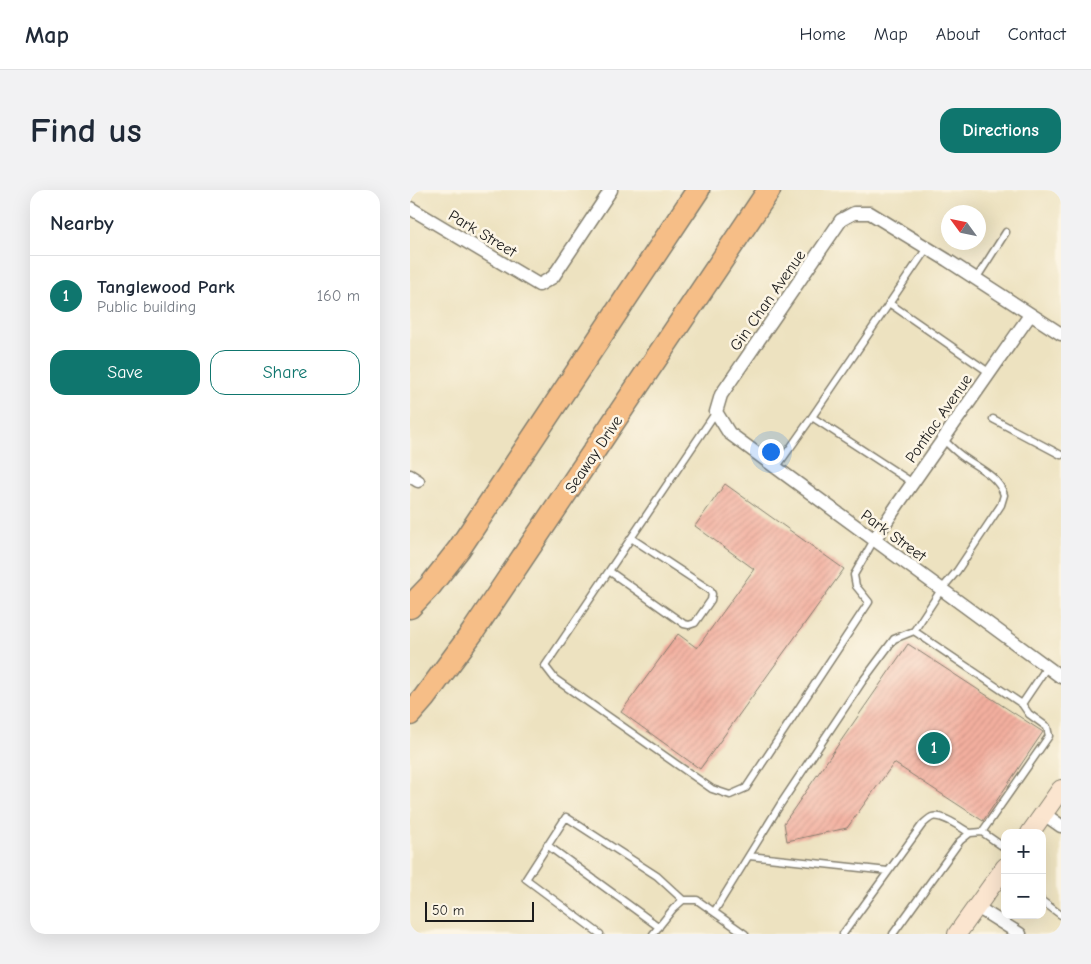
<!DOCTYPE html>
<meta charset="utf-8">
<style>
:root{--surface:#fff;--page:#f2f2f3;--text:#1f2937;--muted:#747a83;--line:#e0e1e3;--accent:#0f766e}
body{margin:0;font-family:"Comic Neue",sans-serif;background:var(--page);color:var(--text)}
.controls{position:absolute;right:15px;bottom:15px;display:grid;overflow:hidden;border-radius:10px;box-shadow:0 5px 20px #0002}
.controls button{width:45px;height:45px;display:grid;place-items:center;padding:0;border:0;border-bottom:1px solid var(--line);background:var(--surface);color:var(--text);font:25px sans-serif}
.compass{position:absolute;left:531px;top:15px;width:45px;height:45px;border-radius:50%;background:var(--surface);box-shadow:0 5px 20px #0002;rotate:303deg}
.scale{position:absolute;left:15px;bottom:12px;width:109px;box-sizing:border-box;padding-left:5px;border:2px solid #1c1c1c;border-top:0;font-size:14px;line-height:18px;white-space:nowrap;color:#1c1c1c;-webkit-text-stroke:4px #fcf5e5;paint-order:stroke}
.you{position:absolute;left:360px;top:261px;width:18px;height:18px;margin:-12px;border:4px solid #fff;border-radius:50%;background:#1a73e8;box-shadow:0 0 0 8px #1a73e833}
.badge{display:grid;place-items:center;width:32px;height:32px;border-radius:50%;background:var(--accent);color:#fff;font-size:16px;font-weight:700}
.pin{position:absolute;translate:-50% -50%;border:2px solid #fff;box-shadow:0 1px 5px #0006}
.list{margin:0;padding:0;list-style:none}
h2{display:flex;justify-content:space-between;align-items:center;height:65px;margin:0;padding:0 20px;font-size:21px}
h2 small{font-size:16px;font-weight:400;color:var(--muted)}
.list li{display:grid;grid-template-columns:32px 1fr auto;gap:15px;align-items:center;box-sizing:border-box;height:80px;padding:0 20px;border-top:1px solid var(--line)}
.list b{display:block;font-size:19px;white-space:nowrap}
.list p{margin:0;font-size:16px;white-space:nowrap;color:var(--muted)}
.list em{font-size:16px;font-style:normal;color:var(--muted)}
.actions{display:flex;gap:10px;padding:15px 20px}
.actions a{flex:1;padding:11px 0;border:1px solid var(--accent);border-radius:15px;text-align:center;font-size:18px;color:var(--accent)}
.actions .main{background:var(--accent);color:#fff}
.map{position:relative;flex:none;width:651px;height:744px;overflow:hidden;border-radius:15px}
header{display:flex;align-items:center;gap:30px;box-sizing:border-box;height:70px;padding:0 25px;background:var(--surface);border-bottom:1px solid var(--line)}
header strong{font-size:24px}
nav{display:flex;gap:28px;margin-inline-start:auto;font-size:18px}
.intro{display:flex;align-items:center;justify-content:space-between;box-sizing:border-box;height:120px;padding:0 30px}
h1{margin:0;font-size:35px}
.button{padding:12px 22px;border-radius:15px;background:var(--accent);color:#fff;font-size:18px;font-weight:700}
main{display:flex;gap:30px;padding:0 30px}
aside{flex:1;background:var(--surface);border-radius:15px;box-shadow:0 5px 20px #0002}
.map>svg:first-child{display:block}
</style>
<header>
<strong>Map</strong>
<nav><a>Home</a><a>Map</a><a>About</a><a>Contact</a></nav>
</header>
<div class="intro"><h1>Find us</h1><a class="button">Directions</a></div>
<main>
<aside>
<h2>Nearby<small></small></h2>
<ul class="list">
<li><span class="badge">1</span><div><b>Tanglewood Park</b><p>Public building</p></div><em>160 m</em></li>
</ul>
<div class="actions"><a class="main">Save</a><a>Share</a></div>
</aside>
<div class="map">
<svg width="651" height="744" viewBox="0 0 651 744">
<defs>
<pattern id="building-hatch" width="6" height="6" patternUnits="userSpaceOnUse" patternTransform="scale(1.25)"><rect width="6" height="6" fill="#f3af9f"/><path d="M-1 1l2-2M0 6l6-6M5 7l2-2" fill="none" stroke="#d09688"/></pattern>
</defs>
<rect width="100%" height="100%" fill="#fcf5e5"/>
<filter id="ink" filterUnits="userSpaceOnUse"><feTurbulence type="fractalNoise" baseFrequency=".02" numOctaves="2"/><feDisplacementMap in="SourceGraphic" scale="10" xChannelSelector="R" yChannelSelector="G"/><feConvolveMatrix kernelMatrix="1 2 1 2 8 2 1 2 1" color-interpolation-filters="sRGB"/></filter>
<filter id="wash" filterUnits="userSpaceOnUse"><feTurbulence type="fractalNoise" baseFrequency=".0096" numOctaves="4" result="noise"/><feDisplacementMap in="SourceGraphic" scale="20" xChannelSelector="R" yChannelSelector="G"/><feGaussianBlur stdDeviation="1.12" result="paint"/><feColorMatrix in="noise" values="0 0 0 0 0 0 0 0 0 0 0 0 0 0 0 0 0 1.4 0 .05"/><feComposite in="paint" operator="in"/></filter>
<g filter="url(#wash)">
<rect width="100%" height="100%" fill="#ede2c0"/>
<g id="blocks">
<path fill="url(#building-hatch)" d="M315,294l119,85 -144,200 -79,-57 57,-78 19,14 57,-79 -59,-43z
M498,454l135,88 -60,89 -89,-58 -47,65 -60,13 -3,-18z"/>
</g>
</g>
<g filter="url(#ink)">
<use href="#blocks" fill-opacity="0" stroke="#847f6e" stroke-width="1"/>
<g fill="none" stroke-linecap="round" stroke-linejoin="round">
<g stroke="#847f6e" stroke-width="9">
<path id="lane" d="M566,89l30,-47
M479,113l101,70
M306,222l-171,254 10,13 157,110 18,6 16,-7 123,-186 -13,-16 -2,-11 20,-35
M402,227l115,-169
M583,229l68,36
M366,278l36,-51 101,66
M199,381l75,53 5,1 6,-2 16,-23 1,-6 -2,-4 -79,-52
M504,441l108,73
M572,642l67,-96 -2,-9 -18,-13 -7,-10 25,-37
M137,655l112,82
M339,666l139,15
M632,711l19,14
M304,722l66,-107 82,-123 32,-43 20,-8 27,-41 16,-19 44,-66 3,-10c-6,-21 -31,-29 -46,-42 -5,-4 -10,-9 -15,-14
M190,744l-74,-55 40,-62 91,59 26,24
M243,744l20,-25 10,-9h14l48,34
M433,744l79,-109c3,-3 6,-6 10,-8 11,-3 29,11 38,16
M483,744l67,-93 10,-8 12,-1 23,16"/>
</g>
<g stroke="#847f6e" stroke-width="15">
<path id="street" d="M0,18l129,77 14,-8 58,-87
M651,144l-114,-74 -77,-47h-16l-13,7 -120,175 -5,17 13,21 332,244
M0,286l8,5
M464,350l24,-36 132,-189
M634,624l17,12
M567,717l43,27"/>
</g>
<g stroke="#847f6e" stroke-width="20">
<path id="secondary" d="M620,643l31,-44
M547,744l48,-67"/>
</g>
<g stroke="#847f6e" stroke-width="25">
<path id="highway" d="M0,417l20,-21 29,-37 239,-359
M0,524l14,-16 48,-65 297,-443"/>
</g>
<use href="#lane" stroke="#fff" stroke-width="6"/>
<use href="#street" stroke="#fff" stroke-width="12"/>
<use href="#secondary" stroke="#fbe5cf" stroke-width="18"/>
<use href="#highway" stroke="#f6be87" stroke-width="22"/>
</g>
</g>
<g text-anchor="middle" stroke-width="5" stroke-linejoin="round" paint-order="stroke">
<g font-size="16" fill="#1c1c1c" stroke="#fcf5e5">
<text transform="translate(73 43) rotate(31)" y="6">Park Street</text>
<text transform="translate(357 110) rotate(-55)" y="6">Gin Chan Avenue</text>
<text transform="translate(528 228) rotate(-55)" y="6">Pontiac Avenue</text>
<text transform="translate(183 264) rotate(-56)" y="6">Seaway Drive</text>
<text transform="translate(484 345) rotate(36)" y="6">Park Street</text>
</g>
</g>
</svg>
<div class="controls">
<button>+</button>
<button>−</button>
</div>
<svg class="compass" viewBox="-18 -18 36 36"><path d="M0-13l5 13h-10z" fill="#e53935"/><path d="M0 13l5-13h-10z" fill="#747a83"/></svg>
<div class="scale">50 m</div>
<div class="you"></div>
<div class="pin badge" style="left:524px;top:558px">1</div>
</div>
</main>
